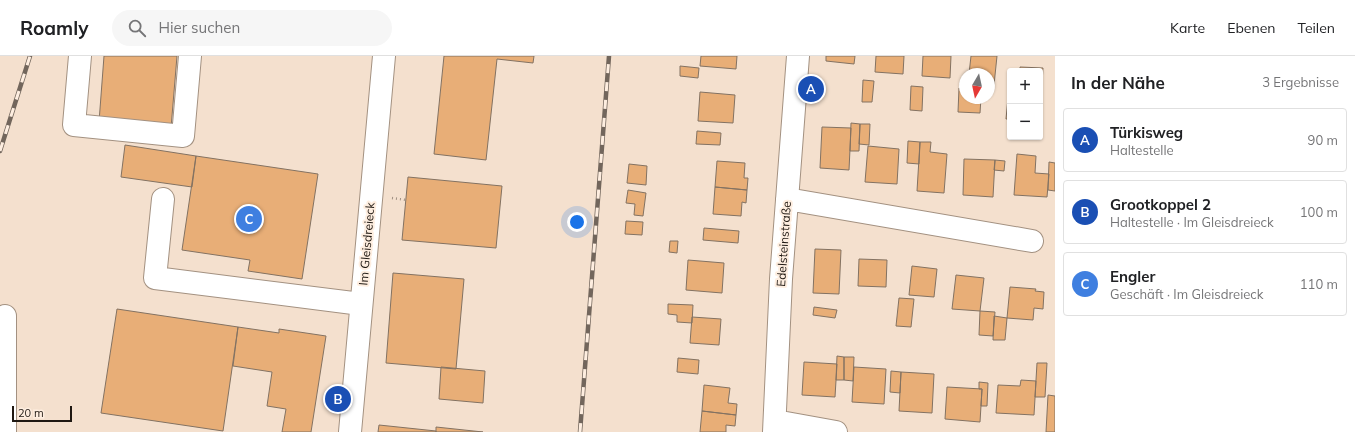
<!DOCTYPE html>
<html lang="de">
<meta charset="utf-8">
<style>
:root{--surface:#fff;--page:#f6f6f6;--text:#202124;--muted:#757577;--line:#e0e0e0;--accent:#6d41b9}
body{margin:0;font-family:Mulish,sans-serif;background:var(--page);color:var(--text)}
.controls{position:absolute;right:12px;top:12px;display:grid;overflow:hidden;border-radius:4px;box-shadow:0 1px 3px #0004}
.controls button{width:36px;height:36px;display:grid;place-items:center;padding:0;border:0;border-bottom:1px solid var(--line);background:var(--surface);color:var(--text);font:20px sans-serif}
.compass{position:absolute;left:959px;top:12px;width:36px;height:36px;border-radius:50%;background:var(--surface);box-shadow:0 1px 3px #0004;rotate:189deg}
.scale{position:absolute;left:12px;bottom:10px;width:60px;box-sizing:border-box;padding-left:4px;border:2px solid #1f1812;border-top:0;font-size:11px;line-height:14px;white-space:nowrap;color:#1f1812;-webkit-text-stroke:3px #feeee0;paint-order:stroke}
.you{position:absolute;left:577px;top:166px;width:14px;height:14px;margin:-10px;border:3px solid #fff;border-radius:50%;background:#1a73e8;box-shadow:0 0 0 6px #1a73e833}
.badge{display:grid;place-items:center;width:26px;height:26px;border-radius:50%;background:var(--accent);color:#fff;font-size:13px;font-weight:700}
.pin{position:absolute;translate:-50% -50%;border:2px solid #fff;box-shadow:0 1px 4px #0006}
.list{margin:0;padding:0;list-style:none}
h2{display:flex;justify-content:space-between;align-items:center;height:52px;margin:0;padding:0 16px;font-size:17px}
h2 small{font-size:13px;font-weight:400;color:var(--muted)}
.list li{display:grid;grid-template-columns:26px 1fr auto;gap:12px;align-items:center;box-sizing:border-box;height:64px;margin:0 8px 8px;padding:0 8px;border:1px solid var(--line);border-radius:4px}
.list b{display:block;font-size:15px;white-space:nowrap}
.list p{margin:0;font-size:13px;white-space:nowrap;color:var(--muted)}
.list em{font-size:13px;font-style:normal;color:var(--muted)}
.icon{flex:none;width:22px;height:22px;fill:none;stroke:currentColor;stroke-width:2;stroke-linecap:round;stroke-linejoin:round}
.map{position:relative;flex:none;width:1055px;height:376px;overflow:hidden}
header{display:flex;align-items:center;gap:24px;box-sizing:border-box;height:56px;padding:0 20px;background:var(--surface);border-bottom:1px solid var(--line)}
header strong{font-size:19px}
nav{display:flex;gap:22px;margin-inline-start:auto;font-size:14px}
.search{width:280px;height:36px;background:var(--page);display:flex;align-items:center;gap:10px;box-sizing:border-box;padding:0 14px;border-radius:22px;color:var(--muted);font-size:15px}
main{display:flex}
aside{flex:1;background:var(--surface)}
.map>svg:first-child{display:block}
</style>
<header>
<strong>Roamly</strong>
<div class="search"><svg class="icon" aria-label="search" viewBox="0 0 24 24"><circle cx="10" cy="10" r="6"/><path d="M15 15l6 6"/></svg>Hier suchen</div>
<nav><a>Karte</a><a>Ebenen</a><a>Teilen</a></nav>
</header>
<main>
<div class="map">
<svg width="1055" height="376" viewBox="0 0 1055 376">
<rect width="100%" height="100%" fill="#f4e0ce"/>
<path fill="#e8ae77" stroke="#837262" d="M104,0h73l-6,72 -72,-6z
M444,0h90l-1,7 -36,-4 -11,101 -52,-6z
M701,0h36l-1,13 -36,-3z
M826,0h29l-1,8 -28,-3z
M876,0h28l-1,18 -28,-2z
M923,0h28l-1,22 -28,-2z
M971,0h26l-3,29 -5,-1v-10h-20z
M680,10l19,2 -1,10 -18,-2z
M1020,11l23,1 -2,29h-1v-26h-20z
M863,24l11,1 -2,21h-10z
M911,30l12,1 -1,24 -12,-1z
M959,32h6v10h16l-1,15 -22,-1z
M700,36l35,3 -2,28 -35,-2z
M1008,42l2,1v20h-4z
M851,67l9,1 -1,27h-9z
M860,68h10l-1,21 -10,-1z
M822,71l29,1 -2,42 -29,-2z
M697,75l24,2 -1,12 -24,-1z
M908,85l12,1 -1,22 -12,-1z
M920,86h11l-1,10 17,2 -3,39 -27,-2z
M125,89l71,11 -4,31 -71,-10z
M868,90l31,3 -2,35 -32,-2z
M1017,98l19,2 -1,17 14,1 -2,23 -33,-2z
M196,100l122,18 -16,105 -54,-8 2,-11 -68,-10z
M964,103l31,1 -2,37 -30,-2z
M995,104l10,1 -1,10 -10,-1z
M717,105l28,2 -1,15h4l-1,12 -32,-3z
M1049,106l6,1v28l-7,-1z
M629,108l18,2 -1,19 -19,-2z
M408,121l94,9 -6,62 -94,-8z
M715,131l32,3 -1,13 -4,-1 -1,14 -28,-2z
M628,134l18,3 -3,23 -9,-1 1,-11 -9,-1z
M626,165l17,1 -1,13 -17,-1z
M704,172l35,3 -1,12 -35,-3z
M670,185h8l-1,12 -8,-1z
M815,193l26,1 -2,44 -26,-1z
M859,203l28,1 -1,27 -28,-1z
M688,204l36,3 -2,30 -36,-3z
M912,210l25,3 -3,28 -25,-2z
M393,217l71,6 -8,90 -70,-6z
M956,219l28,3 -4,33 -28,-2z
M1010,231l26,2 -1,2 9,1 -1,17 -9,-1 -1,12 -26,-2z
M899,242l15,1 -3,28 -15,-1z
M668,248l25,1 -1,18 -15,-1v-7l-9,-1z
M814,251l23,3 -2,8 -22,-3z
M117,253l121,18 -15,104 -122,-18z
M980,255l15,1 -2,24 -14,-1z
M994,260l13,2 -2,22h-12z
M692,261l29,2 -2,26 -29,-2z
M238,271l41,6v-4l47,7 -15,96h-29l4,-23 -19,-3 5,-34 -39,-6z
M837,300l7,1v23h-8z
M844,301h10l-1,24 -9,-1z
M678,302l21,2 -1,14 -21,-2z
M804,306l33,2 -2,33 -33,-2z
M1037,307h10l-2,34h-10z
M441,311l44,4 -2,32 -44,-4z
M854,311l32,2 -2,35 -32,-2z
M891,315l10,1 -1,21 -10,-1z
M901,316l33,2 -2,39 -33,-2z
M1021,324l15,1 -2,34 -38,-2 2,-28 22,1z
M979,326l9,1 -1,23h-6l1,-17h-3z
M704,329l26,3 -2,15 9,1 -1,11 -34,-4z
M947,331l35,2 -2,33 -35,-3z
M1048,339l7,1v36h-9z
M702,355l34,4 -1,11 -9,-1v7h-26z
M379,369l57,6v1h-58z
M436,371l47,5h-47z"/>
<g fill="none" stroke-linecap="round" stroke-linejoin="round">
<g stroke="#a39181" stroke-width="24">
<path id="minor" d="M80,0l-6,69 109,11 7,-80
M163,143l-8,79 206,26
M787,143l245,42
M5,260v116
M775,365l61,11
M350,376l34,-376
M774,376l7,-153 17,-223"/>
</g>
<path stroke="#a09184" stroke-width="2.5" stroke-dasharray="1 3" stroke-linecap="butt" d="M392,142l14,2"/>
<use href="#minor" stroke="#fff" stroke-width="22"/>
<g stroke="#72665c" stroke-width="4.5">
<path id="rail" d="M0,95l30,-95
M580,376l29,-376"/>
</g>
<use href="#rail" stroke="#feeee0" stroke-width="3" stroke-dasharray="9" stroke-linecap="butt"/>
</g>
<g text-anchor="middle" stroke-width="4" stroke-linejoin="round" paint-order="stroke">
<g font-size="12" fill="#1f1812" stroke="#feeee0">
<text transform="translate(367 188) rotate(-85)" y="4">Im Gleisdreieck</text>
<text transform="translate(784 188) rotate(-86)" y="4">Edelsteinstraße</text>
</g>
</g>
</svg>
<div class="controls">
<button>+</button>
<button>−</button>
</div>
<svg class="compass" viewBox="-18 -18 36 36"><path d="M0-13l5 13h-10z" fill="#e53935"/><path d="M0 13l5-13h-10z" fill="#757577"/></svg>
<div class="scale">20 m</div>
<div class="you"></div>
<div class="pin badge" style="left:811px;top:33px;background:#1a4fb4">A</div>
<div class="pin badge" style="left:338px;top:343px;background:#1a4fb4">B</div>
<div class="pin badge" style="left:249px;top:163px;background:#3f7fe0">C</div>
</div>
<aside>
<h2>In der Nähe<small>3 Ergebnisse</small></h2>
<ul class="list">
<li><span class="badge" style="background:#1a4fb4">A</span><div><b>Türkisweg</b><p>Haltestelle</p></div><em>90 m</em></li>
<li><span class="badge" style="background:#1a4fb4">B</span><div><b>Grootkoppel 2</b><p>Haltestelle · Im Gleisdreieck</p></div><em>100 m</em></li>
<li><span class="badge" style="background:#3f7fe0">C</span><div><b>Engler</b><p>Geschäft · Im Gleisdreieck</p></div><em>110 m</em></li>
</ul>
</aside>
</main>
